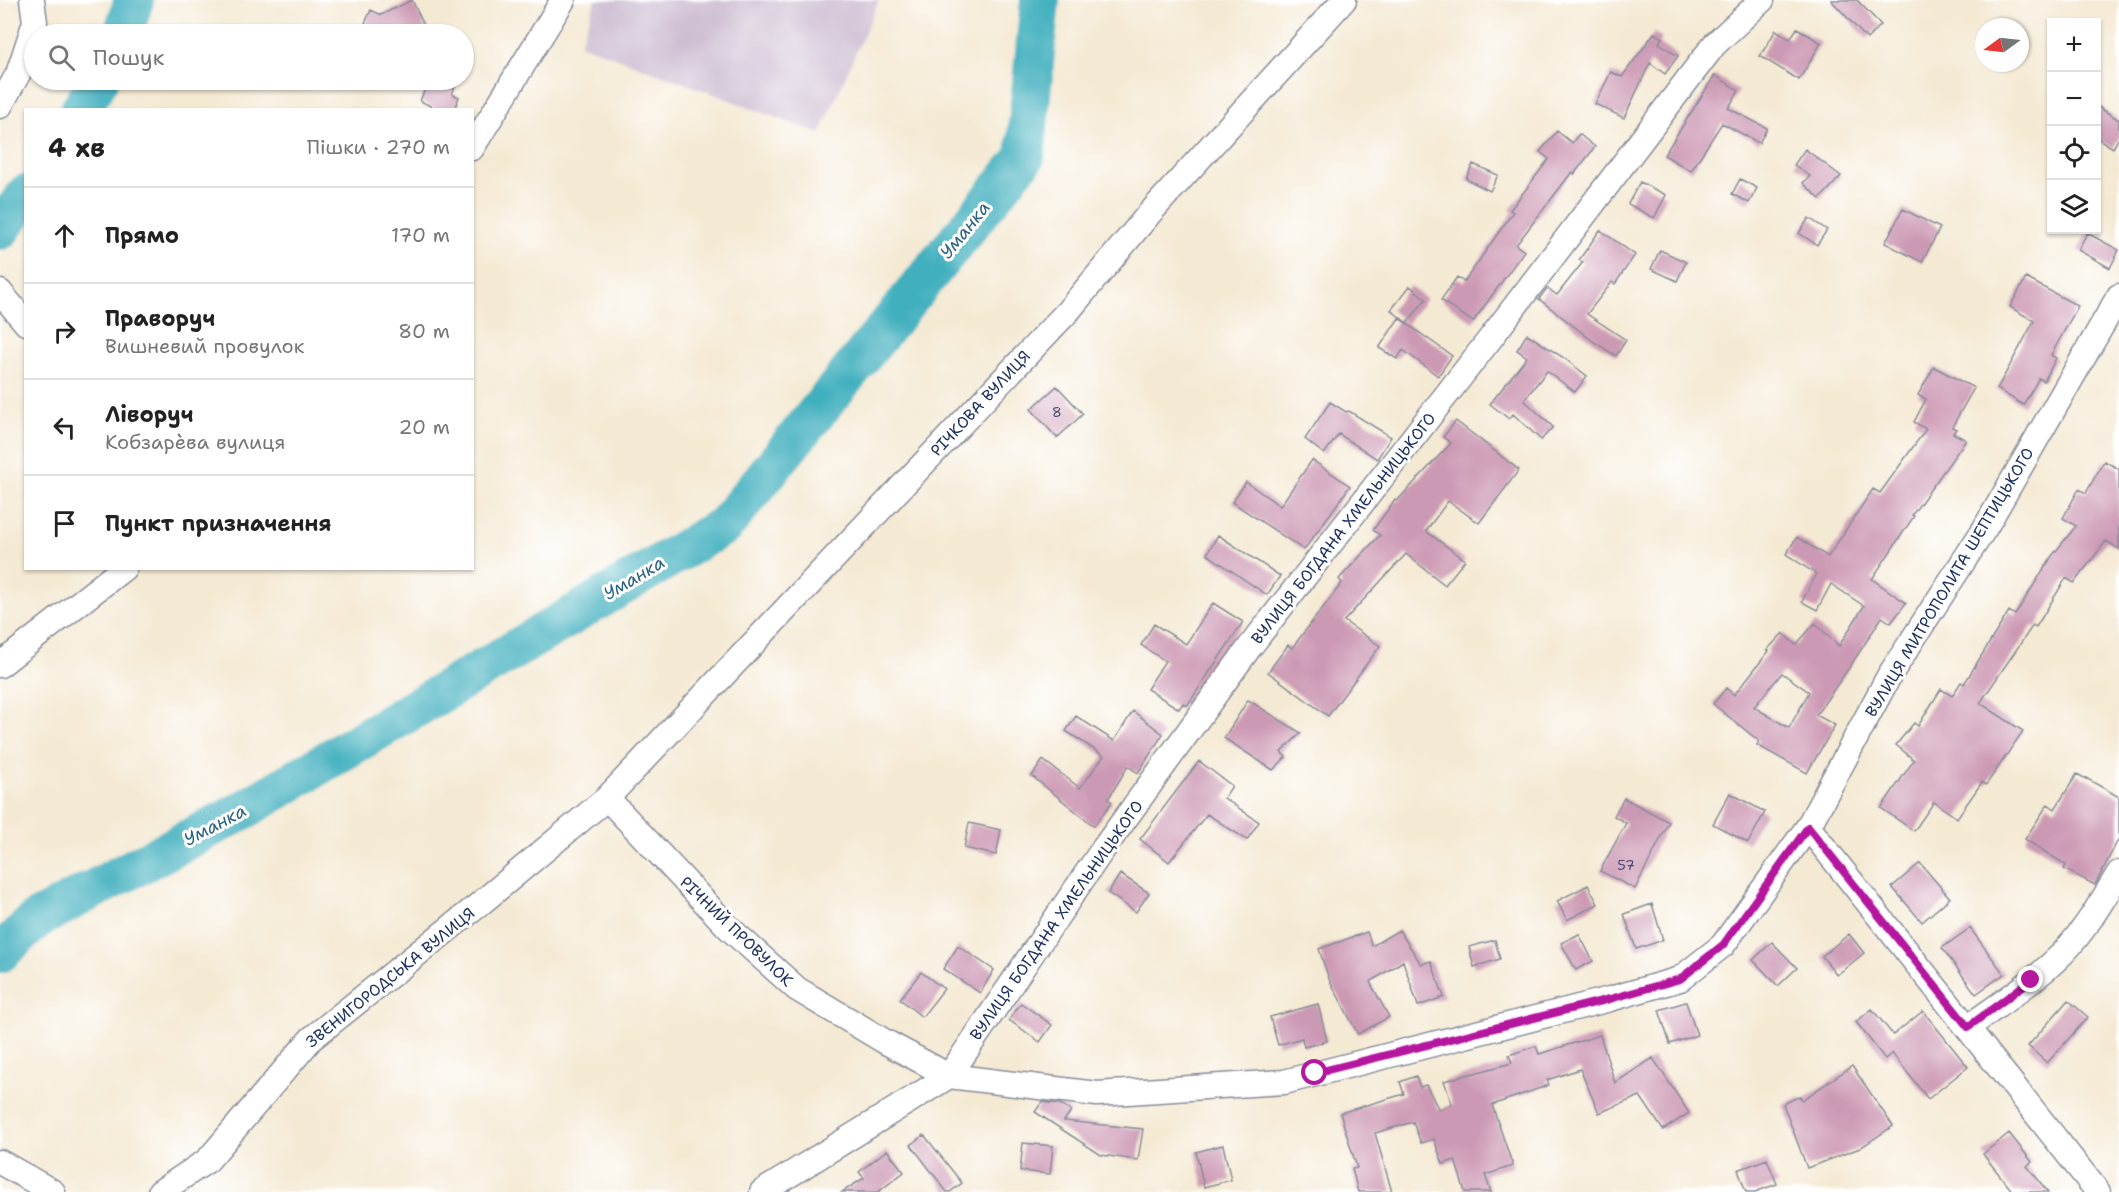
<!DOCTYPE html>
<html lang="uk">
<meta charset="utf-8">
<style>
:root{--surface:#fff;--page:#f2f2f2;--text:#222;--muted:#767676;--line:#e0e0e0}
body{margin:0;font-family:"Shantell Sans",sans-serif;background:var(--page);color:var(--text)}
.controls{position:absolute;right:18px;top:18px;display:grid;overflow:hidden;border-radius:0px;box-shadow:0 2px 4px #0004}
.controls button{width:54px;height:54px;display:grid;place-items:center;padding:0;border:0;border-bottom:2px solid var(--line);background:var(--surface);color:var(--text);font:30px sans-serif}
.compass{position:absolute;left:1975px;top:18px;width:54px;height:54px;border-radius:50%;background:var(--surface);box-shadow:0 2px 4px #0004;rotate:255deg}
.stop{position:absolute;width:18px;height:18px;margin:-14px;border:4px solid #b5179e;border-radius:50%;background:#fff}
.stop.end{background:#b5179e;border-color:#fff;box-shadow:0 2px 6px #0008}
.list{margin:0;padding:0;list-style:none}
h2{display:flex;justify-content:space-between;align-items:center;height:78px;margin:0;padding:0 24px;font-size:26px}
h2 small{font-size:20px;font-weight:400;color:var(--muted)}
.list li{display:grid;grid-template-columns:39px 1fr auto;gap:18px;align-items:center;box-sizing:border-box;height:96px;padding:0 24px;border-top:2px solid var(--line)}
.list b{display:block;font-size:22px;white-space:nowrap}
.list p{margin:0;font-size:20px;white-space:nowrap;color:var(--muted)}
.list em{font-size:20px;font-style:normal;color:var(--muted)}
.icon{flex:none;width:33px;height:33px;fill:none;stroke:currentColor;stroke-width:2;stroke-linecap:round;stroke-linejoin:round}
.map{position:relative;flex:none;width:2119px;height:1192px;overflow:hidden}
.search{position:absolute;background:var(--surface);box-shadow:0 2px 4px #0004;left:24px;top:24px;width:450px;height:66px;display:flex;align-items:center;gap:15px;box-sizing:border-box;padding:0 21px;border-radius:33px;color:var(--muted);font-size:22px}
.panel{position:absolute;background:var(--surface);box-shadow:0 2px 4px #0004;left:24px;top:108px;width:450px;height:462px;border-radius:0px}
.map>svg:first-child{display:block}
</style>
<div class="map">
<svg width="2119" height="1192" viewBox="0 0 2119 1192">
<rect width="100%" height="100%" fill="#fff"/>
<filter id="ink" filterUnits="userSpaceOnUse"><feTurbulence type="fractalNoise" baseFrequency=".0167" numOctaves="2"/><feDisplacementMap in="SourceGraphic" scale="12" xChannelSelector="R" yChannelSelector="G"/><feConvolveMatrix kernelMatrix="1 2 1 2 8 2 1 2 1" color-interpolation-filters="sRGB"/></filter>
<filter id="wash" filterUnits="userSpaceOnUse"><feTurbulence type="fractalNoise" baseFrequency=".008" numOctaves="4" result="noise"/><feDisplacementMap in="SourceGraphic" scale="24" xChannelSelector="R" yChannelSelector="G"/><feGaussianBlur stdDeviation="1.35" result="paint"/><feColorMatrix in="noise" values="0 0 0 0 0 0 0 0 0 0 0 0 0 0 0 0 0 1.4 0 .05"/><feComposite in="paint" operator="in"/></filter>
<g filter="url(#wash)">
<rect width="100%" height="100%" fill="#f4e9d3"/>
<path fill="#cdbed2" d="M596,0h283l-59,134 -240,-90z"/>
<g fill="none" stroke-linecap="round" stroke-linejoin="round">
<path stroke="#41afbe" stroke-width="40" d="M123,34l11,-34
M80,110l19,-30
M0,230l26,-36
M0,953l37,-34 203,-107 485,-287 300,-368 15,-157"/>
</g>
<g id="blocks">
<path fill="#cc99b4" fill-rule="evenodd" d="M412,0l16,34h-68l11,-24 10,5z
M1831,0h26l24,25 -14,14z
M1797,28l24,15 -22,37 -39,-24 16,-26 14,9z
M1654,33l8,5 -3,5 19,13 -13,18 -15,-11 -26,55 -29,-14 16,-32 11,5z
M1715,75l24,16 -11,17 39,20 -8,15 -37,-20 -31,48 -27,-16z
M429,80h29l-6,14 7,3 -5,13h-15l-19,-9z
M2097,106l22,14v18l-6,10 -16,-10z
M1557,131l15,12 7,-9 16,13 -21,27 -2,-2 -56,73 8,6 -51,71 -32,-22 16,-23 7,5 49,-70 -3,-2 39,-51 -9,-7z
M1805,149l36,27 -21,23 -17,-16 7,-7 -16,-11z
M1473,164l25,11 -8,16 -24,-12z
M1740,179l17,9 -8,15 -17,-9z
M1640,182l26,13 -12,23 -26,-14z
M1903,209l37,19 -18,34 -37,-19z
M1809,218l18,12 -10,15 -18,-12z
M1600,230l35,25 -20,29 -3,-2 -25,32 39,26 -10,16 -22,-14 -55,-43 8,-11 10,7 26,-33 -4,-2z
M2087,233l32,17 -9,18 -32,-18z
M1660,250l26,12 -9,19 -26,-12z
M2026,278l52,28 -27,49 5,3 -12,23 -5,-3 -16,27 -26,-16 37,-68 -24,-14z
M1410,286l16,13 -19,24 -16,-13z
M1399,318l53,38 -14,20 -35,-26 -6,9 -18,-11z
M1527,334l37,24 23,18 -12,16 -28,-21 -23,29 29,27 -12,13 -28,-26 -4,5 -19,-15 37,-47 -10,-7z
M1934,367l40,21 -22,39 4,2 -3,4 13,7 -54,75 2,1 -42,63 34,24 -15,20 -9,-6 -31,48 -35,50 19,10 -28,48 -50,-28 2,-4 -46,-37 13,-16 8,7 35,-44 -2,-1 16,-17 13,12 19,-22 24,23 25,-40 -33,-22 -14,26 -15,-8 14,-28 -30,-20 11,-17 31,20 45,-68 7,4 46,-64 -12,-7 12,-23 -8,-4zM1782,673l27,19 -20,36 -35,-21z
M1057,386l26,28 -26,24 -26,-29z
M1330,402l16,10 3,-1 42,26 -14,22 -38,-25 -15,20 -19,-15z
M1456,421l63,49 -40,53 -31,-22 -22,30 39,29 -20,25 -39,-31 -62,67 36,25 -52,70 -60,-44 20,-27 4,3 50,-65 -3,-4 41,-44 -7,-5 22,-30 2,1 54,-58 -8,-6z
M1312,460l38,26 -46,64 -72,-48 14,-20 34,24z
M2104,461l15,8v80l-13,-8 -32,42 -8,-5 -30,49 -3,-2 -53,78 43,28 -37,54 -4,-3 -25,36 -23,-16 -20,29 -33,-23 33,-48 -18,-15 18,-22 4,3 23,-37 11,7 9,-14 3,2 45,-73 6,4 37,-59 24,-30 -13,-8 16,-29 7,4z
M1218,535l62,41 -13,19 -60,-41z
M1213,603l30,19 -56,84 -4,-3 -4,6 -32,-20 18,-28 -24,-16 13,-21 32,20z
M1248,700l53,33 -20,19 5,5 -13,13 -49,-32z
M1133,711l30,23 -25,39 -10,-7 -20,33 4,3 -18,24 -62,-50 11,-16 37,28 24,-32 -38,-25 10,-15 38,25z
M1199,761l33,25 -8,12 35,24 -12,18 -40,-26 -38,48 -29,-23z
M2077,774l9,5v-1l33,19v41l-24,47 -31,-16 2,-4 -41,-26 23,-35 7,5z
M1730,793l35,19 -17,31 -35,-19z
M1624,798l45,24 -34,67 -35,-18 26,-48 -12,-7z
M969,823l32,7 -5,25 -32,-7z
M1920,863l30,35 -28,24 -30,-35z
M1120,874l29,19 -13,19 -28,-19z
M1588,885l10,19 -31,16 -10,-19z
M1652,904l11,36 -27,9 -12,-35z
M1970,928l34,46 -28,20 -34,-46z
M1399,930l22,34 10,-3 13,36 -26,9 -15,-45 -33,21 19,35 -31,17 -29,-55 -10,-30 48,-17 5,14z
M1579,934l14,27 -17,9 -15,-27z
M1849,934l15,19 -27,22 -15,-19z
M1495,940l5,19 -26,8 -5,-20z
M1772,942l25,26 -19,18 -25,-26z
M958,946l36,24 -14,23 -37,-24z
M921,972l23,17 -22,28 -22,-18z
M2068,1000l20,17 -41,46 -19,-17z
M1686,1002l11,33 -27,9 -11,-34z
M1021,1003l31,22 -12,17 -31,-22z
M1318,1004l9,37 -23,6 -2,-9 -24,7 -8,-28z
M1872,1009l21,26 30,-24 45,56 -40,32 -36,-46 -7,6 -29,-37z
M1600,1035l15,48 38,-25 36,55 -26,17 -23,-34 -41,17 -19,-44 -33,11 2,5 -57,20 21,61 -28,9 6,17h-26l-10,-32 -12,4 -9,-25 -13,4 -8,-21 -38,11 17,59h-34l-6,-23 5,-1 -17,-55 64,-19 -4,-12 16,-6 4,11 6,-2 13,25 13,-6 -8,-23 68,-18 -3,-8 27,-9 3,8z
M1852,1066l41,60 -33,22 -53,20 -24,-64 17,-8 2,4z
M1042,1102l18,2 11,7 -7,10 79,8 -5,31 -37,-5 -66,-43z
M2009,1133l23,29 -5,4 21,26h-35l-30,-38z
M924,1135l38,48 -12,9h-3l-36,-47z
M1023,1143l30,3 -3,28 -30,-3z
M1223,1145l8,35 -27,7 -8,-35z
M887,1150l17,22 -26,20h-36l22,-14 -5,-6z
M1767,1159l10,25 -22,8h-9l-8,-22z"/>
</g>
</g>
<g filter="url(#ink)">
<use href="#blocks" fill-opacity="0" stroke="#888c98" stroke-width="1.5"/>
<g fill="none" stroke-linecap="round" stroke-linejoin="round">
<g stroke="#888c98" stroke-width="27">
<path id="minor" d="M0,106l18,-32 17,-52 -3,-22
M472,148l91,-148
M0,292l26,31
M0,665l124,-97
M607,798l122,130 68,61 87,52 65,35 152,-224 148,-204 241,-309 224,-294 48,-45
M1808,827l290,365
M1968,1027c32,-23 67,-46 95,-74 23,-24 39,-52 56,-80
M0,1162l53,30
M160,1192l48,-32 103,-121 170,-136 126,-105 461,-487 81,-97 195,-214
M762,1192l187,-116 148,18 187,-12 326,-83 70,-20 43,-34 85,-118 81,-151 96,-148 134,-232"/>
</g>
<use href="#minor" stroke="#fff" stroke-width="24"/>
</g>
</g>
<g fill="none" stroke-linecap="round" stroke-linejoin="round" filter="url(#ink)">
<path stroke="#b5179e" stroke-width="8" d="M1315,1073l295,-74 70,-20 43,-34 85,-118 160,200 63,-47"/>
</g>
<g text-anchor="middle" stroke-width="6" stroke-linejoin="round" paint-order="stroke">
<g font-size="14" fill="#474a74">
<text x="1057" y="417">8</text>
<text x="1626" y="870">57</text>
</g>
<g font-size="16" fill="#1b2f5e" stroke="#fff">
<text transform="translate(980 403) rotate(-47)" y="6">РІЧКОВА ВУЛИЦЯ</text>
<text transform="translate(1343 528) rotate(-52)" y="6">ВУЛИЦЯ БОГДАНА ХМЕЛЬНИЦЬКОГО</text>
<text transform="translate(1949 582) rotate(-59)" y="6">ВУЛИЦЯ МИТРОПОЛИТА ШЕПТИЦЬКОГО</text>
<text transform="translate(1056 920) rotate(-55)" y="6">ВУЛИЦЯ БОГДАНА ХМЕЛЬНИЦЬКОГО</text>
<text transform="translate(737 931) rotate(44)" y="6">РІЧНИЙ ПРОВУЛОК</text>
<text transform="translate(390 977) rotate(-39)" y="6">ЗВЕНИГОРОДСЬКА ВУЛИЦЯ</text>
</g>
<g font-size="18" font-style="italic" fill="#2a6284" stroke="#fff">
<text transform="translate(965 230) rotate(-51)" y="6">Уманка</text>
<text transform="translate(634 578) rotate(-31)" y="6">Уманка</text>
<text transform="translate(215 825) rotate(-28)" y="6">Уманка</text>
</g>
</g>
</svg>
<div class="controls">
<button>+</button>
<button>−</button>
<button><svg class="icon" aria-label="locate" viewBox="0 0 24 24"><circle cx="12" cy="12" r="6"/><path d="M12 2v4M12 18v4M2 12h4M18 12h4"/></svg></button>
<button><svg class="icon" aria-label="layers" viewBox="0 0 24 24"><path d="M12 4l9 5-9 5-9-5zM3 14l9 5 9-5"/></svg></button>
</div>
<svg class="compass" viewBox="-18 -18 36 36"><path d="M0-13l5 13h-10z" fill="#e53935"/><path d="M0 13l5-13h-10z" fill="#767676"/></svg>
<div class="stop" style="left:1315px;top:1073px"></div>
<div class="stop end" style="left:2031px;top:980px"></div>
<div class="search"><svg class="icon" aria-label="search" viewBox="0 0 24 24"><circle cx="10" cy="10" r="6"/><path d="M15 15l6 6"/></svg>Пошук</div>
<section class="panel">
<h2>4 хв<small>Пішки · 270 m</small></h2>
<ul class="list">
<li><svg class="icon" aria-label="ahead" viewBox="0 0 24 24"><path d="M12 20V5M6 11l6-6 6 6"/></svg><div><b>Прямо</b></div><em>170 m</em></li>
<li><svg class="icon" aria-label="right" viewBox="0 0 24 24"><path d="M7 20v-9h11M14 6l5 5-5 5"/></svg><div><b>Праворуч</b><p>Вишневий провулок</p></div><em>80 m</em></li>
<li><svg class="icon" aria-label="left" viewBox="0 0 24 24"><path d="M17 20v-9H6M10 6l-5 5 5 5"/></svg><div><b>Ліворуч</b><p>Кобзарèва вулиця</p></div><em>20 m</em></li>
<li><svg class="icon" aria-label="arrive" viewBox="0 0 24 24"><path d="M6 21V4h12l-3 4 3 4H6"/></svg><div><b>Пункт призначення</b></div></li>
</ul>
</section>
</div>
